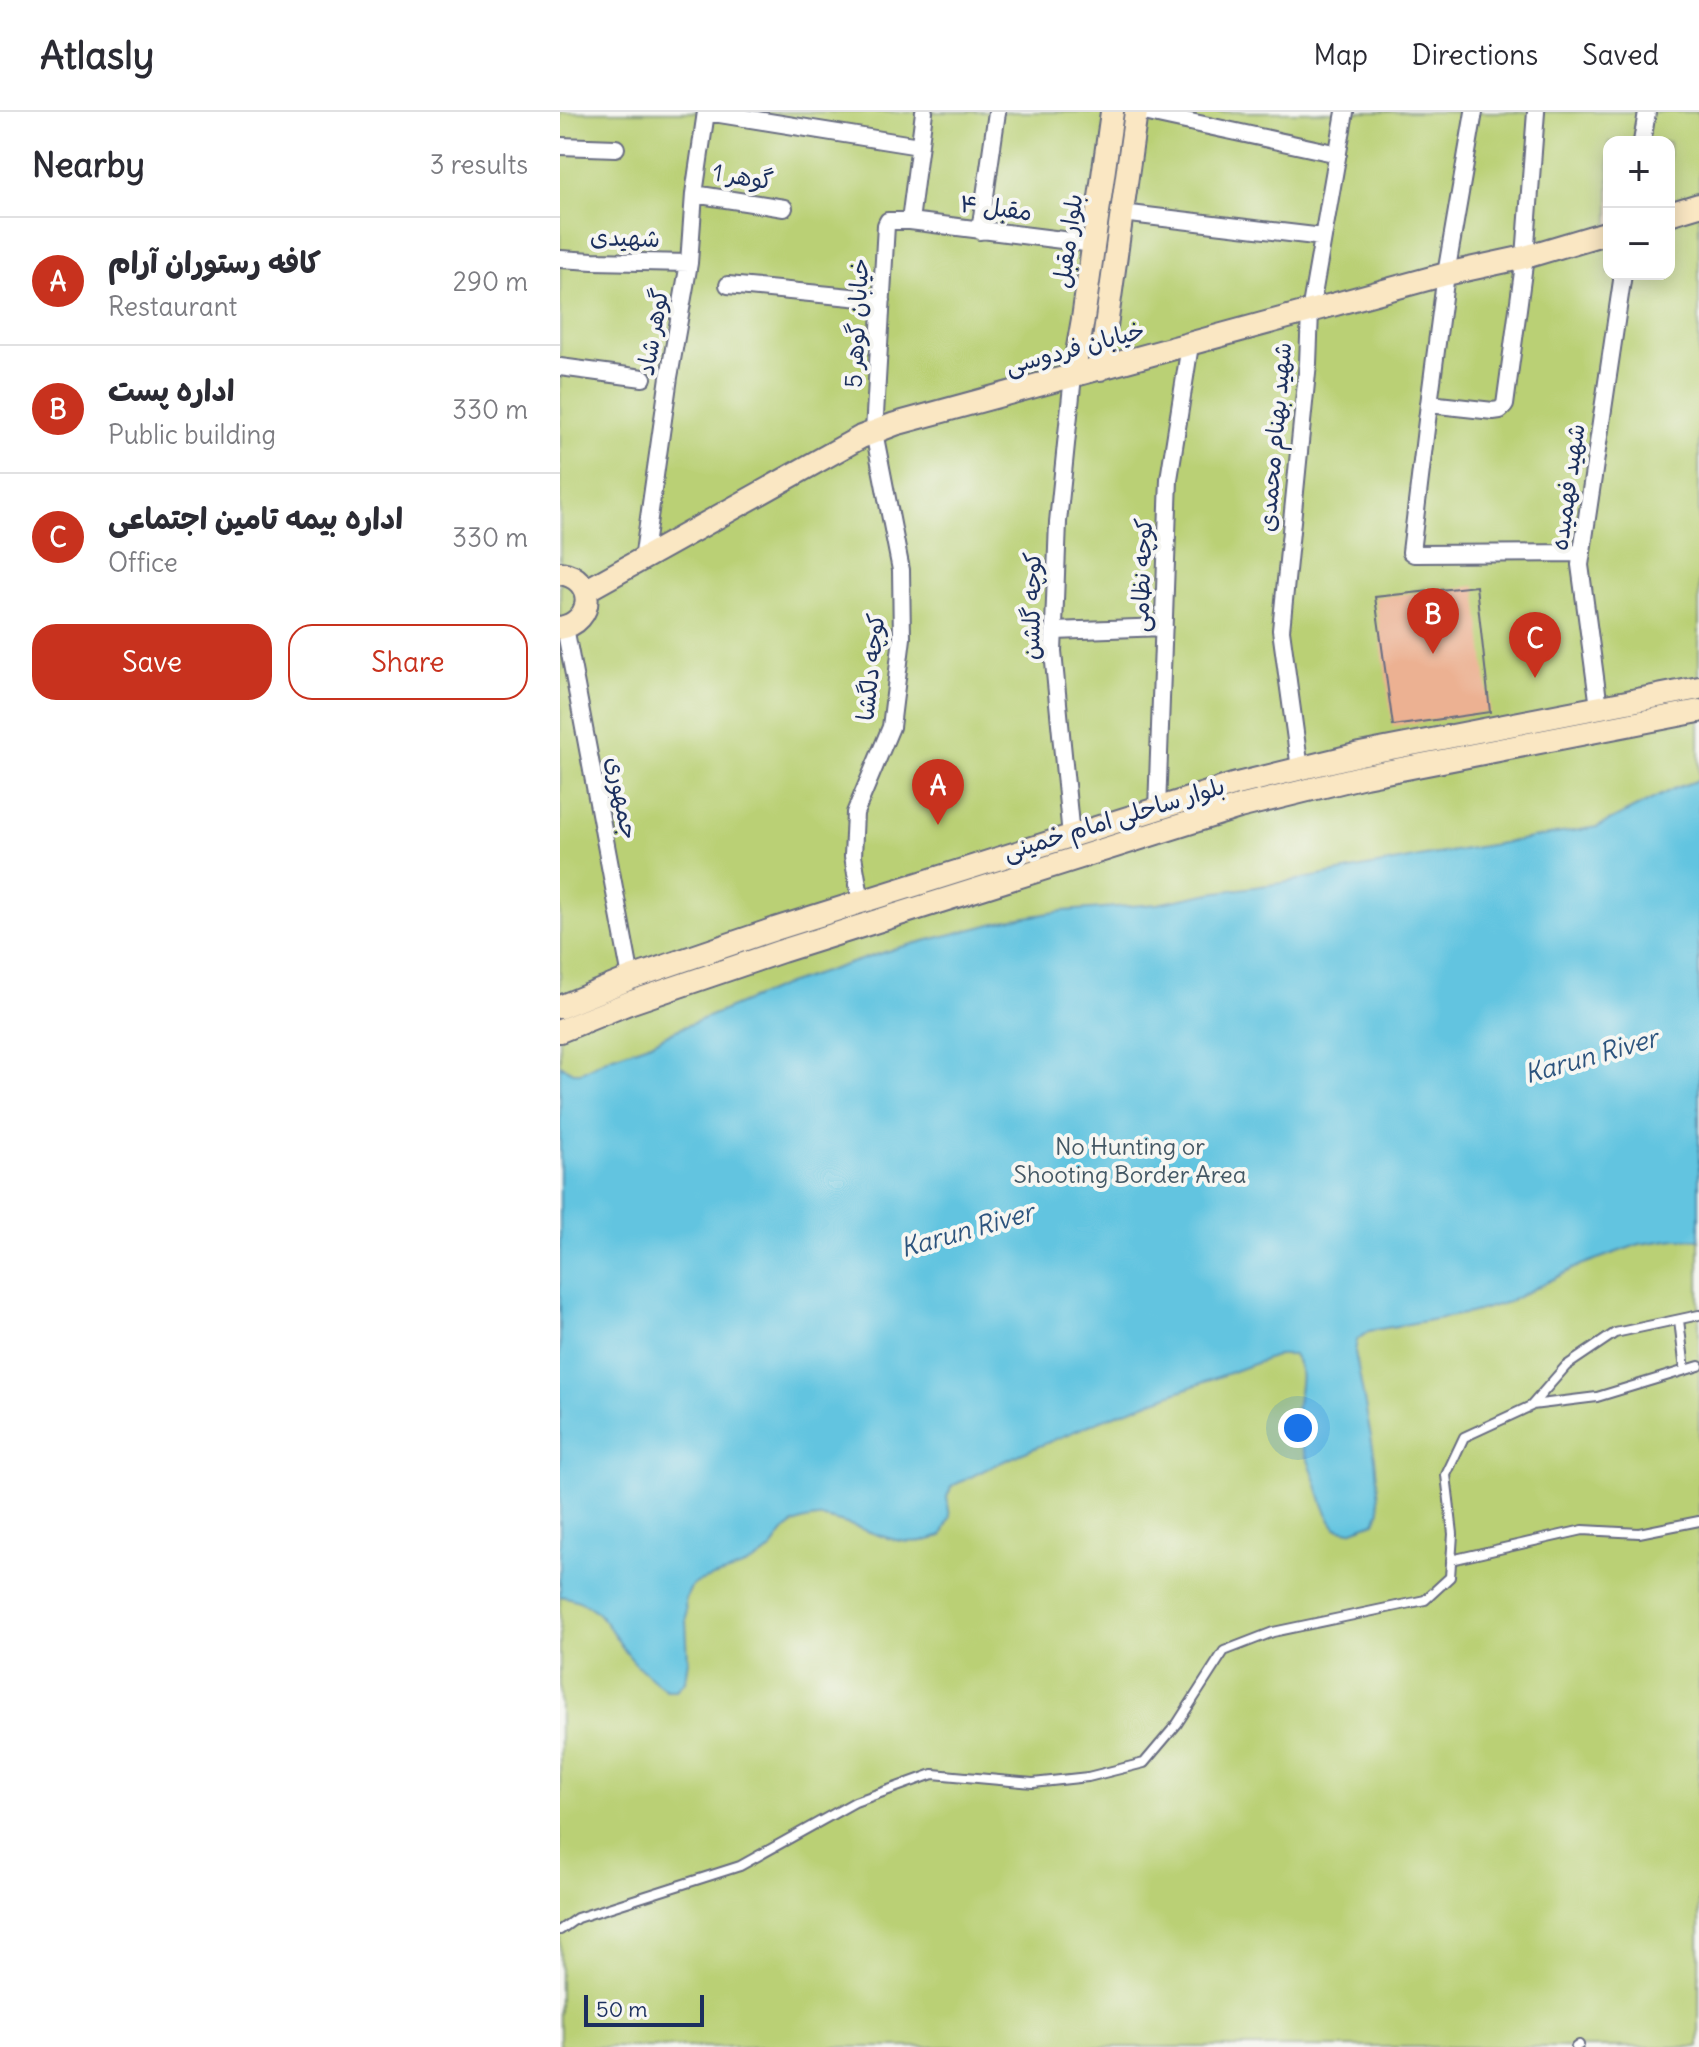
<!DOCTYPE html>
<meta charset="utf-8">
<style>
:root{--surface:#fff;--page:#f7f7f7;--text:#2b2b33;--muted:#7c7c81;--line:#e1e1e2;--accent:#c8321e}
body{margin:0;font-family:Delius,"Playpen Sans Arabic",sans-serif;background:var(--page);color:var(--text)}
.controls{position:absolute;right:24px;top:24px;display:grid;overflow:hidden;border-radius:16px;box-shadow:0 4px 20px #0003}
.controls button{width:72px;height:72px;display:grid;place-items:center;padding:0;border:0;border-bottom:2px solid var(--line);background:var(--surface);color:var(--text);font:40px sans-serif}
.scale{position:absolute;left:24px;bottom:20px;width:120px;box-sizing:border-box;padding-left:8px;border:4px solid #1b2f5e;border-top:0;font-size:22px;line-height:28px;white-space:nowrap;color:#1b2f5e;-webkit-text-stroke:6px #f6f6f2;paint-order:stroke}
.you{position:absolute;left:738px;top:1316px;width:28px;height:28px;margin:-20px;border:6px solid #fff;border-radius:50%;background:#1a73e8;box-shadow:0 0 0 12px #1a73e833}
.badge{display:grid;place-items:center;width:52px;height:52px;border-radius:50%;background:var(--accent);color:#fff;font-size:26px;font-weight:700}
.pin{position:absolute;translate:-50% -66px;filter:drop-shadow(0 2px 4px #0008)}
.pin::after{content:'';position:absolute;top:42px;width:28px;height:24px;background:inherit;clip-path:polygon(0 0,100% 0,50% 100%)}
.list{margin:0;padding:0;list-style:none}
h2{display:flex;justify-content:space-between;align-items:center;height:104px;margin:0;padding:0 32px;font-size:34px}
h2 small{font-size:26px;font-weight:400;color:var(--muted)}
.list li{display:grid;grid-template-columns:52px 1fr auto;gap:24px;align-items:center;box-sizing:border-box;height:128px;padding:0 32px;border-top:2px solid var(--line)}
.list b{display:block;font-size:30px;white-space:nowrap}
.list p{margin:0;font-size:26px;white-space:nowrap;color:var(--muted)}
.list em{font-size:26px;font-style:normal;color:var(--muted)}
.actions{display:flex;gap:16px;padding:24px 32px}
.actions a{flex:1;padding:18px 0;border:2px solid var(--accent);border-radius:24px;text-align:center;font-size:28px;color:var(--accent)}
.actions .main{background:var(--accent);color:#fff}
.map{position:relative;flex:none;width:1139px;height:1935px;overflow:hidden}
header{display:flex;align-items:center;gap:48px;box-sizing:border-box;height:112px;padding:0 40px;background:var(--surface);border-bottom:2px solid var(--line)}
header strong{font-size:38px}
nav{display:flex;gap:44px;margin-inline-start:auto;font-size:28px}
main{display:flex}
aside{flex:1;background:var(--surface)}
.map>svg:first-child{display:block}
</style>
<header>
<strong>Atlasly</strong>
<nav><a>Map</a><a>Directions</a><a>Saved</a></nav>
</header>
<main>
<aside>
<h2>Nearby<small>3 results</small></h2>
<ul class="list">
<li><span class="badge">A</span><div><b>کافه رستوران آرام</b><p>Restaurant</p></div><em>290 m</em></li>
<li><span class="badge">B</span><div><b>اداره پست</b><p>Public building</p></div><em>330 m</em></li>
<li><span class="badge">C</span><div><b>اداره بیمه تامین اجتماعی</b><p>Office</p></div><em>330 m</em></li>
</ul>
<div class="actions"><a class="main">Save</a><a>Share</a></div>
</aside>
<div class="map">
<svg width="1139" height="1935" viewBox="0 0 1139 1935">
<rect width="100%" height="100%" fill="#f6f6f2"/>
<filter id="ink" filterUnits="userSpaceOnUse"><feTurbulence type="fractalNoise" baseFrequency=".0125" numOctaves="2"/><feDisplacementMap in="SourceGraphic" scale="16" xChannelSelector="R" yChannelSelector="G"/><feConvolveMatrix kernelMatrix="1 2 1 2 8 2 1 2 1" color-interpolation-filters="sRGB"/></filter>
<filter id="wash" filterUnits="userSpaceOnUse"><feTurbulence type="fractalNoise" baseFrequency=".006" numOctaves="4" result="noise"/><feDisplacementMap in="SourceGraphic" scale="32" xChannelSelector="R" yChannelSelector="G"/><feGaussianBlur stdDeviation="1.8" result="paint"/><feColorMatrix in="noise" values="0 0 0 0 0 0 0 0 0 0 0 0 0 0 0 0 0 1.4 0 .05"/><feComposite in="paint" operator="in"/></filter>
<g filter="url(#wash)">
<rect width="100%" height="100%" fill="#f4ddc2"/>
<path fill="#bad074" stroke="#6a8069" stroke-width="2" fill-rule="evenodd" d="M0,0h1139v1935h-1139zM1049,30h60v132h-60z"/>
<path fill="#62c4e0" stroke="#3e7a9f" stroke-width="2" d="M1139,668v459h-23l-36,5 -59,21 -73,37 -38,11 -101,18 -12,9 -2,12 20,106 5,52 -5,12 -25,9 -14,-3c-14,-18 -16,-37 -24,-58 -7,-18 -16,-34 -16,-54 0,-21 12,-44 -3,-61h-15l-177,65 -104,44 -45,22 -5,11 3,20 -8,19c-43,16 -65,-5 -106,-15 -5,-1 -12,-4 -18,-3 -11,1 -25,4 -33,13 -6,6 -9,14 -15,19 -21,20 -52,23 -78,35l-7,15 3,60 -3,21 -9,9h-10c-13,-10 -27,-21 -37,-34 -23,-29 -27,-54 -69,-60v-531l13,7h8l29,-15 41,-14 23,-12 113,-47 110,-36 111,-28 55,-9 94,-7 54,-11 71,-10 143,-27 172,-29 76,-38z"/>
<g id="blocks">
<path fill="#ecb192" d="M916,474l14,126 -97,14 -18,-129z"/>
</g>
</g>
<g filter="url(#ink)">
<use href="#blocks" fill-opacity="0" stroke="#676c81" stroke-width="2"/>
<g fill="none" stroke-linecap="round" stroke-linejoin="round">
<g stroke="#676c81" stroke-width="12">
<path id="lane" d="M1119,1208l6,50
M972,1293l65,-8 102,-31
M891,1448l132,-30 56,3 60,-12
M0,1818l17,-12 163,-52 115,-64 78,-28 100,9 55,-6 56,-14 33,-39 47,-73 49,-19 152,-32 25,-23 3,-43 -7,-59 18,-38 67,-31 35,-40 49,-33 84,-18
M1016,1935l3,-2"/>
</g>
<g stroke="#676c81" stroke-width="20">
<path id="street" d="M147,0l212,34
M584,0l194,42
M914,0l-28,162 -17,130 64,7 7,-1 5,-5 20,-148 11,-145
M1082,30l5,-30
M0,34l56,2
M134,82l90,14
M562,101l201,24
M350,109l14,-109
M420,119l17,-119
M0,147l33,2 96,2
M168,173l154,15
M0,255l83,11
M869,292l-18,148 3,2 168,-1
M83,448l26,-183 20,-114 5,-69 12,-82
M5,515l66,351
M494,519l110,-4
M1039,595l-19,-142 43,-291
M740,657l-19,-139 27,-267 2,-51 35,-200
M597,697l12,-330 21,-134
M511,724l-18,-184 5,-130 15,-146
M301,790l-8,-46 2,-43 36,-86 11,-89 -1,-68 -27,-138 12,-207 2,-4h22l184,23"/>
</g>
<g stroke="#676c81" stroke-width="26">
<path id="secondary" d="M1109,102l30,-9
M540,257l36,-257
M513,264l10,-57 29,-207
M0,461c36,5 35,49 0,55
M25,479l276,-154 34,-13 551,-150 79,-17 84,-25
M0,895l71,-29 144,-49 458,-144 127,-31 339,-66
M0,919l69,-28 153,-52 457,-144 126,-31 334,-65"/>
</g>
<use href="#lane" stroke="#fff" stroke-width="8"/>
<use href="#street" stroke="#fff" stroke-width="16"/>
<use href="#secondary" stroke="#fae7c3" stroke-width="22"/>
</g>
</g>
<g text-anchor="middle" stroke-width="8" stroke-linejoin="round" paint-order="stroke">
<g font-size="24" fill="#1b2f5e" stroke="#f6f6f2">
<text transform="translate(183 65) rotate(9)" y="8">گوهر 1</text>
<text transform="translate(436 96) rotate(7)" y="8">مقبل ۴</text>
<text transform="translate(65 126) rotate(2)" y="8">شهیدی</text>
<text transform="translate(508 129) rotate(-82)" y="8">بلوار مقبل</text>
<text transform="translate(297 211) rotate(-87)" y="8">خیابان گوهر 5</text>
<text transform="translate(93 220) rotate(-80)" y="8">گوهر شاد</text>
<text transform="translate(515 236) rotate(-15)" y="8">خیابان فردوسی</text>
<text transform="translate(715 325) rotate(-85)" y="8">شهید بهنام محمدی</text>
<text transform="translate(1008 375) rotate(-82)" y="8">شهید فهمیده</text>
<text transform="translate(582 463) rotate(-88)" y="8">کوچه نظامی</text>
<text transform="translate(472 494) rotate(-89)" y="8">کوچه گلشن</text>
<text transform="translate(311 555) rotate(-84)" y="8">کوچه دلگشا</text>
<text transform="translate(62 686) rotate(79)" y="8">جمهوری</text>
<text transform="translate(554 707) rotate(-17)" y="8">بلوار ساحلی امام خمینی</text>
</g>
<g font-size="24" fill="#435764" stroke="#f6f6f2">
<text x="570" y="1043">No Hunting or<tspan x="570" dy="28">Shooting Border Area</tspan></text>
</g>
<g font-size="26" font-style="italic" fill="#2d547e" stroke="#f6f6f2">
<text transform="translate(1031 944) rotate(-16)" y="9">Karun River</text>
<text transform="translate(407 1118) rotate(-16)" y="9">Karun River</text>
</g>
</g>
</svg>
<div class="controls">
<button>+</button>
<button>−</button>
</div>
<div class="scale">50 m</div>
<div class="you"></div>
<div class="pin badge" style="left:378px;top:713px">A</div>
<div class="pin badge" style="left:873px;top:542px">B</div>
<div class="pin badge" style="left:975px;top:566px">C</div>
</div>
</main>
